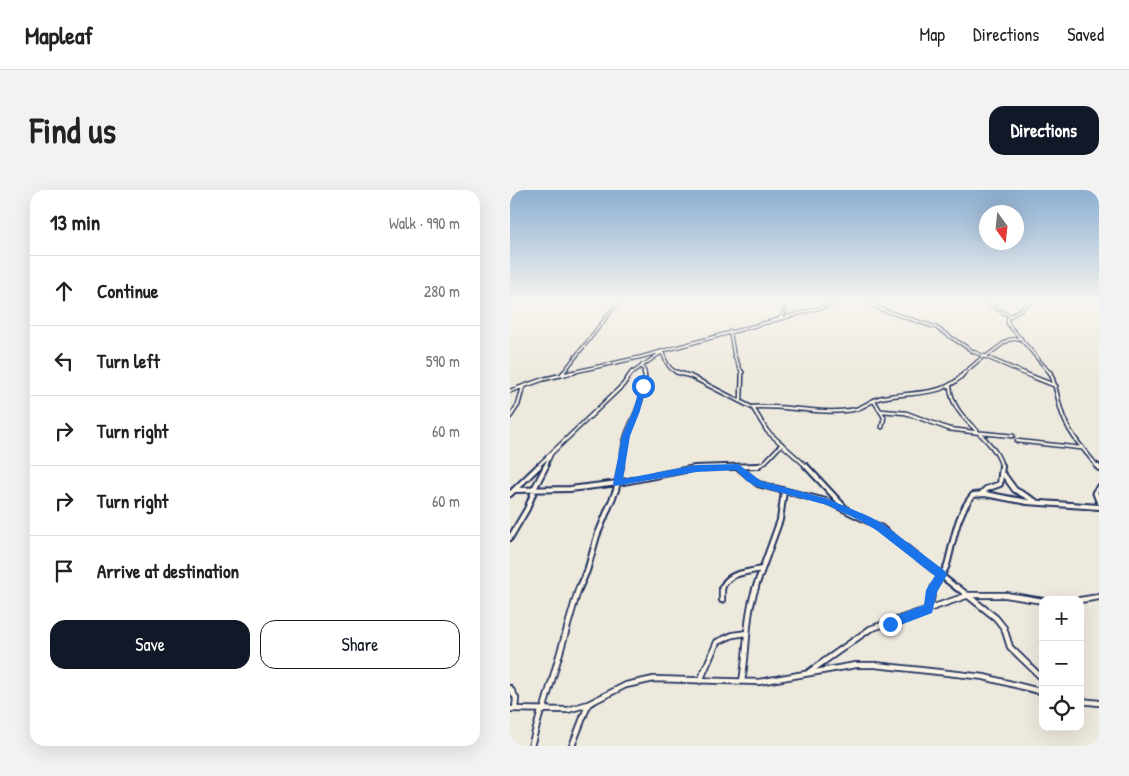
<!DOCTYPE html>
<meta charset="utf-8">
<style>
:root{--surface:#fff;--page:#f2f2f2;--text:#222;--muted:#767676;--line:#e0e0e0;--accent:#111827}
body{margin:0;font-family:"Patrick Hand",sans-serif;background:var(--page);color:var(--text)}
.controls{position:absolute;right:15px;bottom:15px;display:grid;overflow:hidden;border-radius:10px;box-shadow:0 5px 20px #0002}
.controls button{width:45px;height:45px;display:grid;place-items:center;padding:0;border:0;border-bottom:1px solid var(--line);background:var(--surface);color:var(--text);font:25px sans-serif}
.compass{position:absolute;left:469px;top:15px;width:45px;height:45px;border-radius:50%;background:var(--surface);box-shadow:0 5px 20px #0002;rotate:165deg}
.stop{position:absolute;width:15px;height:15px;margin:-11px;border:4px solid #1a73e8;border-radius:50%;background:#fff}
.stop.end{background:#1a73e8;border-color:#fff;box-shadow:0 1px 5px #0008}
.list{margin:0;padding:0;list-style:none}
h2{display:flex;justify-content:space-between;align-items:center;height:65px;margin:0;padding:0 20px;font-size:21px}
h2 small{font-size:16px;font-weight:400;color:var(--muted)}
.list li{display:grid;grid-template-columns:32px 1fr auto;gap:15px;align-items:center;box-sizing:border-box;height:70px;padding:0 20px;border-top:1px solid var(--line)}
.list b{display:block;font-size:19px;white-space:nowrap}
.list em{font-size:16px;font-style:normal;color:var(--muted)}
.actions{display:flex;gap:10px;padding:15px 20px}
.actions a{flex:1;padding:11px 0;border:1px solid var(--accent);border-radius:15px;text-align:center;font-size:18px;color:var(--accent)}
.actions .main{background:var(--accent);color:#fff}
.icon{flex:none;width:28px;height:28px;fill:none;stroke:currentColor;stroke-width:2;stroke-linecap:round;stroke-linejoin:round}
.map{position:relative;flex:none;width:589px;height:556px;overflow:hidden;border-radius:15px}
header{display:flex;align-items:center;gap:30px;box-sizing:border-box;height:70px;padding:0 25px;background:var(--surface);border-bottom:1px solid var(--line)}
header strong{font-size:24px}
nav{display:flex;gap:28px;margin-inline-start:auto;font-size:18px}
.intro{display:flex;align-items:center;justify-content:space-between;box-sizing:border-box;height:120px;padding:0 30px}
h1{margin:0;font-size:35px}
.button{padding:12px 22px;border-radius:15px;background:var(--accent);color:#fff;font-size:18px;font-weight:700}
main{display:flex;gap:30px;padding:0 30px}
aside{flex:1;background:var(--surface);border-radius:15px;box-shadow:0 5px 20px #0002}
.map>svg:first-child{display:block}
</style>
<header>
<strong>Mapleaf</strong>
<nav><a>Map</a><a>Directions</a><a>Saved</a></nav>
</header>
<div class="intro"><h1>Find us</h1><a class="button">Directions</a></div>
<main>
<aside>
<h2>13 min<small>Walk · 990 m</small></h2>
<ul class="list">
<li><svg class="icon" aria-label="ahead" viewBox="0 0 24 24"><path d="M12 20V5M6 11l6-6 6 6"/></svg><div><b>Continue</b></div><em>280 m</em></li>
<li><svg class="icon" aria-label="left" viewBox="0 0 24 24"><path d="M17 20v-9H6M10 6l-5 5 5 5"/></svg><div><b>Turn left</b></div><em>590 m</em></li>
<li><svg class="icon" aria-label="right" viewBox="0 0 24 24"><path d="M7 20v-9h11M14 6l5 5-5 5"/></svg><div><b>Turn right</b></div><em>60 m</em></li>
<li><svg class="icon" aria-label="right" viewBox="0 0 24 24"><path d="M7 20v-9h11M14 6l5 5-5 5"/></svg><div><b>Turn right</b></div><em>60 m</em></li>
<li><svg class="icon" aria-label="arrive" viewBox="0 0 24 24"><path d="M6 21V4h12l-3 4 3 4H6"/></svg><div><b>Arrive at destination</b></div></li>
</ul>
<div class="actions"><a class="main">Save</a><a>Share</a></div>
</aside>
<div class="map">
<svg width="589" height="556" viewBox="0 0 589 556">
<rect width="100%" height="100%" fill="#eee9dd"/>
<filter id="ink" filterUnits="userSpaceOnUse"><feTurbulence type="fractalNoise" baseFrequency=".02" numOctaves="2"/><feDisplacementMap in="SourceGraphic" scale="10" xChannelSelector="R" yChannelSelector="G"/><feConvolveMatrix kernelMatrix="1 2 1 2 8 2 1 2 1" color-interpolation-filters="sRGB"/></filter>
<g filter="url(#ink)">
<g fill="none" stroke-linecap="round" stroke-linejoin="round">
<g stroke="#1b2f5e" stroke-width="4.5">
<path id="minor-far3" d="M353,111l17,8 55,18 39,25 50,21
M473,111l27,15
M523,111l-25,17v6l42,49
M270,128l5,-6 -3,-11
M220,141l4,24 8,18
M152,162c5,11 6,18 18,21
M475,167l23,-17 13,-2
M132,175l3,8
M53,183l56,-72
M59,183l72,-16 204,-56
M122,183l30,-21
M454,183l20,-17"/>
</g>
<g stroke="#1b2f5e" stroke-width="5.5">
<path id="minor-far2" d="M166,182l14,4 63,32 14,23 40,36
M511,182l35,14
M540,182c6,13 7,25 11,38 6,22 23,40 37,57
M52,184l2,-2
M440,197c3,36 43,46 52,80
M0,201l34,-12 31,-7
M231,210l1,-28
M364,211l10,16 -2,10
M243,217c33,-2 67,8 99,3 10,-1 19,-10 28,-12 29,-7 66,0 85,-26
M371,221l25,2 43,16 32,4
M0,227l8,-12 5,-18
M472,243l31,3
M507,251l64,7
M27,277l86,-82 9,-13
M35,277l6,-13
M110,277c2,-10 3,-21 6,-31 6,-18 24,-46 18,-64
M245,277l9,-4 18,-19"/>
</g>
<g stroke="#1b2f5e" stroke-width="8">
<path id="minor-far1" d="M296,276l40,43
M587,276l2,2
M228,277l20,17 71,18 51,25 78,62
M494,285l11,15 20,11
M589,297l-4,5 4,10
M24,299l12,-23
M4,300l56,-1 48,-6 77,-15 63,-2
M0,304l29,-28
M471,304l5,-5 14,-5 2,-18
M0,348l17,-29 8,-20
M69,399l8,-18 10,-35 19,-46 5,-24
M212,399c5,-17 24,-16 39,-20
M245,399l25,-69 4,-29
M423,399c4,-8 11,-16 14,-24 7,-25 9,-50 26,-70l12,-1 42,8 72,5"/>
</g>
<g stroke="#1b2f5e" stroke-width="8">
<path id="minor" d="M212,397v13
M447,397l39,31 8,10 6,19 33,32
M570,410l19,-3
M419,418l5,-21
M299,482l61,-43 99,-34h37l37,6
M190,491l17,-39 16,-7 14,-2
M232,491c6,-31 3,-64 14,-94
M0,498l6,10 -1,11
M570,511l19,2
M0,519l58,1 20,-6 38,-19 28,-6 105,3 97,-17h19l109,12 59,15
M33,521l36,-124
M21,556l10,-35
M62,556l16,-41"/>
</g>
<use href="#minor-far3" stroke="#fcf5e5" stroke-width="2"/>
<use href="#minor-far2" stroke="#fcf5e5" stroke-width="2.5"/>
<use href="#minor-far1" stroke="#fcf5e5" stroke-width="4"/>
<use href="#minor" stroke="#fcf5e5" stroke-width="4.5"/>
</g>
</g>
<linearGradient id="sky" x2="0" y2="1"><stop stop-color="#8cafd1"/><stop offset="0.59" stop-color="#f7f5f0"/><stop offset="1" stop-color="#f7f5f0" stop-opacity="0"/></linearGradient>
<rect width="589" height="188" fill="url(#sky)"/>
<path fill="#1a73e8" d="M133,194l3,2 -6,25 -10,25 -7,43 73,-14 42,-1 23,17 67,18 42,18 13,7 62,47 2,4 -10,17 -5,21 -42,16 -4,-1 -2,-4 2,-4 38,-15 2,-15 9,-14 -59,-46 -13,-8 -36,-17 -72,-19 -8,-5 -11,-11 -40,2 -81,14 -2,-2 9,-48 11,-25 7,-25z"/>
</svg>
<div class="controls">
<button>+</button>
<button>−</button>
<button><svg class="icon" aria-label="locate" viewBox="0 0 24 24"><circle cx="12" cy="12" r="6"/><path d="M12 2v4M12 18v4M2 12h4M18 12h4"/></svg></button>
</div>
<svg class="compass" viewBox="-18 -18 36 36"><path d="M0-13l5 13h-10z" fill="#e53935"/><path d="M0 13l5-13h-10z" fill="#767676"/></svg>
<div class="stop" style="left:133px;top:196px"></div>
<div class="stop end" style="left:380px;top:434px"></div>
</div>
</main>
